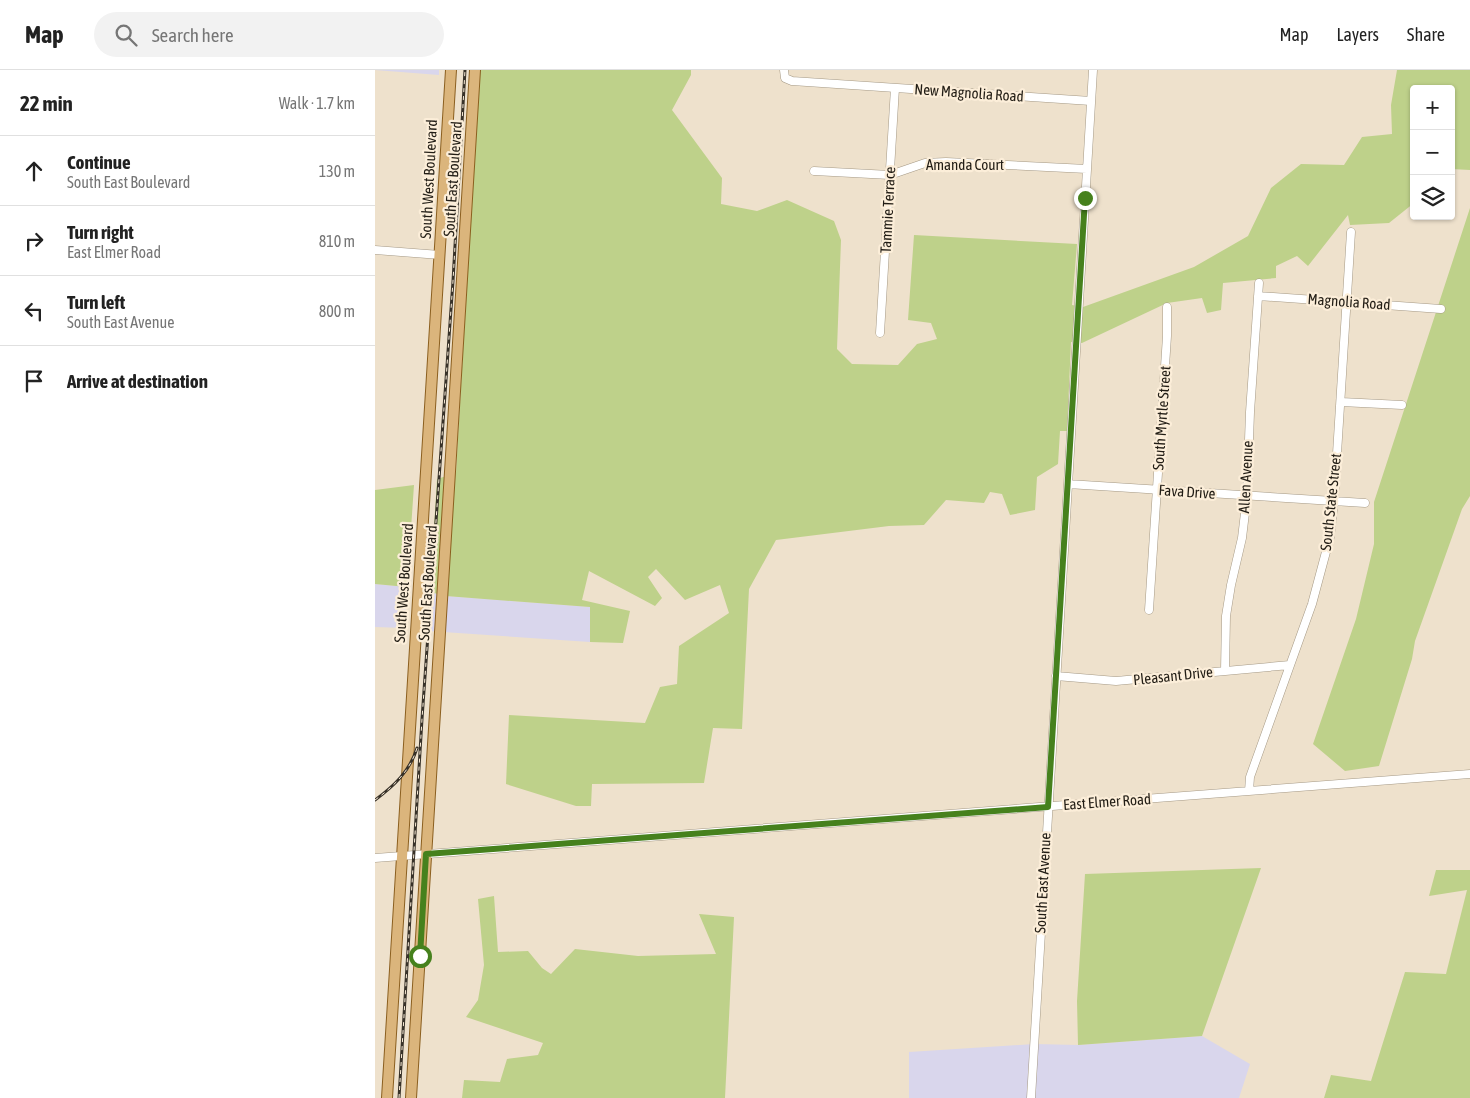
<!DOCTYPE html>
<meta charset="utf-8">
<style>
:root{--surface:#fff;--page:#f2f2f2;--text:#222;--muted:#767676;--line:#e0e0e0}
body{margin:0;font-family:"Asap Condensed",sans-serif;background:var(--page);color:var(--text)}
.controls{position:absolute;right:15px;top:15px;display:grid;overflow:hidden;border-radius:5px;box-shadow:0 1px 4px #0004}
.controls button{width:45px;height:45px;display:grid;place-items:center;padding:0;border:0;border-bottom:1px solid var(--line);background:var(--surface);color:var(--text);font:25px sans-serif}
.stop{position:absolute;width:15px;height:15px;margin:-11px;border:4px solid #46811d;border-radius:50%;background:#fff}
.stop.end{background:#46811d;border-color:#fff;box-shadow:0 1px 5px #0008}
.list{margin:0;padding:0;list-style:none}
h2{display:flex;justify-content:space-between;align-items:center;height:65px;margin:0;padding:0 20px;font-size:21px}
h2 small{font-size:16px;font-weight:400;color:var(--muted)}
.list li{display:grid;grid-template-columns:32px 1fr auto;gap:15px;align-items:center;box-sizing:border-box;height:70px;padding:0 20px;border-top:1px solid var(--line)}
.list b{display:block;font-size:19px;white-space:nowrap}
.list p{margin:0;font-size:16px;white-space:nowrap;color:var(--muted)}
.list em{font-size:16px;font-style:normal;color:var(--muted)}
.icon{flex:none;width:28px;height:28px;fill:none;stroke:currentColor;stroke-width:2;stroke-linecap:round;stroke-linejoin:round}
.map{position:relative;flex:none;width:1095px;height:1028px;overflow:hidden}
header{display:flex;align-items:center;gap:30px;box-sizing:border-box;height:70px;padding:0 25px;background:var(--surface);border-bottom:1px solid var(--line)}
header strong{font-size:24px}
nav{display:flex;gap:28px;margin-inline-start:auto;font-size:18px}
.search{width:350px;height:45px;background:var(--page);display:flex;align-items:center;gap:12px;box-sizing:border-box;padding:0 18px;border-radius:28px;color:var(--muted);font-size:19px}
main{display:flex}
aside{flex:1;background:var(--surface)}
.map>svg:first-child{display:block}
</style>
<header>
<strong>Map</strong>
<div class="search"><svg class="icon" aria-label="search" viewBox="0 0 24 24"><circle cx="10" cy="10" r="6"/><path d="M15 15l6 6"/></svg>Search here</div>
<nav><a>Map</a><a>Layers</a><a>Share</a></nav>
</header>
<main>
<aside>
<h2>22 min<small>Walk · 1.7 km</small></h2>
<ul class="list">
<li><svg class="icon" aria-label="ahead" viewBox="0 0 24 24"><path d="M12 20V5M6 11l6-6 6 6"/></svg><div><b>Continue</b><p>South East Boulevard</p></div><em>130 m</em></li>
<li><svg class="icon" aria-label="right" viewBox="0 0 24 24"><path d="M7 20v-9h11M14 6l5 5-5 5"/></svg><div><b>Turn right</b><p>East Elmer Road</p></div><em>810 m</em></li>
<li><svg class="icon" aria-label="left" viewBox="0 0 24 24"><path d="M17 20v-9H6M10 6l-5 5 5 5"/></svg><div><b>Turn left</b><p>South East Avenue</p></div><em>800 m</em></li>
<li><svg class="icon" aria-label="arrive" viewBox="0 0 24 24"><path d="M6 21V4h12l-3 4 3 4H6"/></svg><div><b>Arrive at destination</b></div></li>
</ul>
</aside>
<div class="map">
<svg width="1095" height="1028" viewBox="0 0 1095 1028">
<rect width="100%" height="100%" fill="#eee1cc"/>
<path fill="#d9d6ec" d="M0,0h64v5z
M0,514l32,3 -3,41 -29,-1z
M55,522l16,4 145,11 -1,35 -162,-11z
M827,966l48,28 -11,34h-330v-46l125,-8 44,1z"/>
<path fill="#bed18a" d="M104,0h212v5l-19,35 50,68 -1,26 36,7 30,-11 47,21 7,19 -4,109 15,15 46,1 19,-21 20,-5 -6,-16 -23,-3 6,-85 163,9 -5,61 11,2 111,-40 54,-31 23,-48 30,-24 43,1 18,-28 30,-3 -1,-29 6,-35h73v100l-19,-1v-80h-37v114l-25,20 -39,2 -2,-10 -40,51 -11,-10 -21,10v12l-53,5 -2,27 -14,3 -5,-15 -35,5 -85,40 -11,-1 -4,89h-7l-2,33 -21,13 -2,33 -25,5 -8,-21 -12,-2 -6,11 -38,-3 -22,25 -35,1 -113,14 -27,49 -7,140 -29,-1 -9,55 -112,1 -1,22h-15l-70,-22 3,-69 136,8 15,-36 17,-3 2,-38 50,-33 -9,-28 -35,15 -29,-31 -8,8 14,21 -7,8 -66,-35 -7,29 48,11 -7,32 -33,-1v-35l-144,-11 -16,-4 7,-113 19,-6z
M1095,138v288l-8,13 -47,132 -3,18 -33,107 -34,5 -32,-27 43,-125 18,-75v-42z
M39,415l-7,102 -32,-3v-94z
M886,798l-59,168 -124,9 -1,-44 8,-127z
M1061,800h34v228h-146l7,-23 40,6 34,-109 41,2 21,-84 -38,6z
M119,826l4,56 30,-1 14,17 9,6 24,-25 63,7 78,-2 -17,-40 35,3 -9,181h-263l2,-18 36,2 7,-23 31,-4 5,-12 -77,-26 12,-17 6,-35 -6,-66z"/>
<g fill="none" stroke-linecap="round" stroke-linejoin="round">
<g stroke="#a59985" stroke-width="9">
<path id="minor" d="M409,0l1,8 7,3 299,20
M439,101l76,4 35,-12 21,-1 141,7
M0,180l65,5
M883,226l183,13
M505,263l15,-245
M966,332l61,3
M693,414l297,19
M774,540l18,-274v-29
M850,601l1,-55 5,-31 11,-47 5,-42 3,-84 9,-129
M681,606l60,5 174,-16
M874,721l1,-14 62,-173 18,-67 4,-36 17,-269
M0,788l1095,-84
M656,1028l62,-1028"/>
</g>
<g stroke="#8b5f1f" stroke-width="12">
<path id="major" d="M12,1028l64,-1028
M36,1028l64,-1028"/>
</g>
<use href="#minor" stroke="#fff" stroke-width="8"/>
<use href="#major" stroke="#dbb57c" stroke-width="10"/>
<g stroke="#373128" stroke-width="3">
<path id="rail" d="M0,730c19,-14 35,-29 42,-52
M24,1028l23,-379 31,-438 12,-211"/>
</g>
<use href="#rail" stroke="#fceed9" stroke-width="1" stroke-dasharray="4" stroke-linecap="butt"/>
</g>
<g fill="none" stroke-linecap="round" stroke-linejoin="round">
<path stroke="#46811d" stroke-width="6" d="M45,886l6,-102 622,-47 37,-609"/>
</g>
<g text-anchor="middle" stroke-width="4.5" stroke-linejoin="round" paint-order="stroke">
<g font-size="15" fill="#221d15" stroke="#fceed9">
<text transform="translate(594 23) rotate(4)" y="5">New Magnolia Road</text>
<text x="590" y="100">Amanda Court</text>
<text transform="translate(54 109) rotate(-87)" y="5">South West Boulevard</text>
<text transform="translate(78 109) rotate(-86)" y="5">South East Boulevard</text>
<text transform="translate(513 140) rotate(-87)" y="5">Tammie Terrace</text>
<text transform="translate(974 232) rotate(4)" y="5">Magnolia Road</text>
<text transform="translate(787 348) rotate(-86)" y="5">South Myrtle Street</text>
<text transform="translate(871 407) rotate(-87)" y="5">Allen Avenue</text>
<text transform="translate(812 422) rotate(4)" y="5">Fava Drive</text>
<text transform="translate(956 432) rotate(-84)" y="5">South State Street</text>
<text transform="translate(29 513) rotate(-86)" y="5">South West Boulevard</text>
<text transform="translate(53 513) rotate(-86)" y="5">South East Boulevard</text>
<text transform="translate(798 606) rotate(-6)" y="5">Pleasant Drive</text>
<text transform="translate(732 732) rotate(-4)" y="5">East Elmer Road</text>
<text transform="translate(668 813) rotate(-87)" y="5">South East Avenue</text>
</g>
</g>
</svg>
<div class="controls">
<button>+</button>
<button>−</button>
<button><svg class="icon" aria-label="layers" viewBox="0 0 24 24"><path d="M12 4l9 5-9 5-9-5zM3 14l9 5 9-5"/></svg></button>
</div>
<div class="stop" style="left:45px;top:886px"></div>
<div class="stop end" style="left:710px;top:128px"></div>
</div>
</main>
